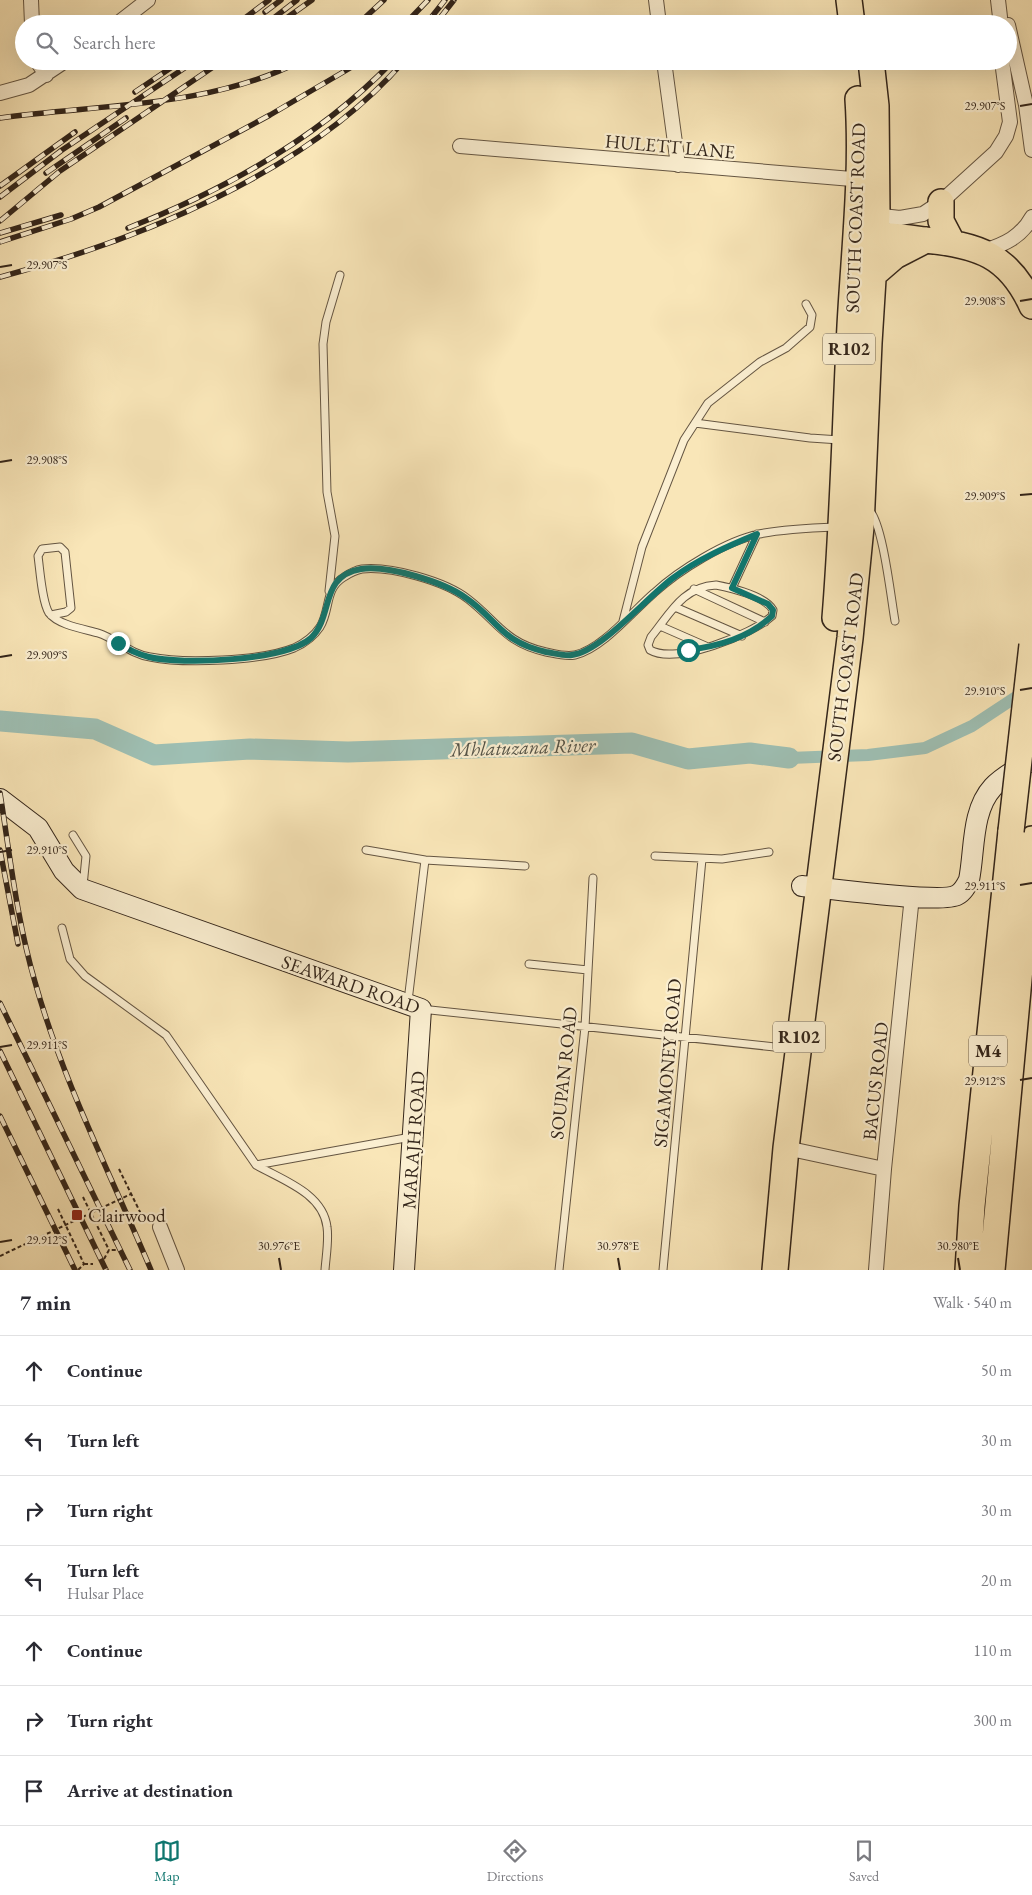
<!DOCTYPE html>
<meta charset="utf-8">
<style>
:root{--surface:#fff;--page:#f2f2f3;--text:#2b2b33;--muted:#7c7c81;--line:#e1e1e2;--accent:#0f766e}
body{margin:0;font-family:"EB Garamond",serif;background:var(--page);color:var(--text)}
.stop{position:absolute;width:15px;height:15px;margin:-11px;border:4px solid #0f766e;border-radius:50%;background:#fff}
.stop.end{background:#0f766e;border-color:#fff;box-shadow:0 1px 5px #0008}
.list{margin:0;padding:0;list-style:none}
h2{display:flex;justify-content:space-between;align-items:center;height:65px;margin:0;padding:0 20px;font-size:21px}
h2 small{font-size:16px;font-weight:400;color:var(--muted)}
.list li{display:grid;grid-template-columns:32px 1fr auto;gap:15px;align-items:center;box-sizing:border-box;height:70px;padding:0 20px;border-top:1px solid var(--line)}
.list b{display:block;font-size:19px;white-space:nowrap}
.list p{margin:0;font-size:16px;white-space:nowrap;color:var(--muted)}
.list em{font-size:16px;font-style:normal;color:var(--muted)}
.icon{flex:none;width:28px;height:28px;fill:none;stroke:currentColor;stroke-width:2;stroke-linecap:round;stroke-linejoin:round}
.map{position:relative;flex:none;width:1032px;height:1270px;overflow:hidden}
.search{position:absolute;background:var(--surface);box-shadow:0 5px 20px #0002;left:15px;right:15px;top:15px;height:55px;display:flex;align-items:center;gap:12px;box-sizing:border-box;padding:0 18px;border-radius:28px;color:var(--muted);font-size:19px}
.sheet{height:555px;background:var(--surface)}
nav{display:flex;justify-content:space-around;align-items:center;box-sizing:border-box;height:70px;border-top:1px solid var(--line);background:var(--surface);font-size:14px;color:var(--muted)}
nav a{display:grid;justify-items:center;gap:2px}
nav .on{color:var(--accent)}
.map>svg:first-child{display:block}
</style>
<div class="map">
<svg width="1032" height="1270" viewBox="0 0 1032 1270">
<rect width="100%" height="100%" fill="#f9e6b8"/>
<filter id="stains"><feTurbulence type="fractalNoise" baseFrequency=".004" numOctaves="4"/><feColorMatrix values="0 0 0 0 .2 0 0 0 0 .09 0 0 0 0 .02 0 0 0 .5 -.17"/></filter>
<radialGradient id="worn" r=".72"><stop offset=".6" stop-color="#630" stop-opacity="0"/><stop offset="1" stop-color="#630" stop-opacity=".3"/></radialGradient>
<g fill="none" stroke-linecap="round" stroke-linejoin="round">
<path stroke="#9ebfb3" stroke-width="12" d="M789,758l79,-3 57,-7 47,-22 56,-37"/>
<path stroke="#9ebfb3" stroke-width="21" d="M0,721l95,8 59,26 96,-6 98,3 284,-9 56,16 62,-6 39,5"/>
<g stroke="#645542" stroke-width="9">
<path id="lane" d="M695,423l115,15 30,2
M869,510c14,13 22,89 26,111
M716,585c15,3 49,11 57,25l-1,6c-21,19 -96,49 -122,34l-2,-5 3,-8c19,-23 31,-50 65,-52z
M732,588l25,-54
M694,589l71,33
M329,591l6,-55 -8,-44 -4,-148 3,-22 14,-47
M675,607l67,29
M51,615l15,-3 5,-4 -6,-56 -5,-5 -18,2 -4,7c2,14 4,46 11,57 9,12 35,16 49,20 19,6 32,21 52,24 34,7 112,4 144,-9 11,-5 20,-12 26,-21 11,-18 4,-38 24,-50 6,-4 12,-7 18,-8 29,-3 83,12 106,30 30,23 37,44 78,53 10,2 19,5 29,3 27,-6 58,-44 79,-62 25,-23 72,-52 105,-59 25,-5 51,-6 77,-7
M623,621l19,-74 42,-107 24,-37 52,-41 26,-14 24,-21 2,-12 -6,-11
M660,626l48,21
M73,835l13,21 -3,30
M366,850l59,10
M655,856l67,3 47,-7
M62,928l8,31 15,17 81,59 90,130 155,-28
M529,964l59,6
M408,1001l17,-141 100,6
M421,1009l363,39
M256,1165c26,15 67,28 71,62 2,13 -1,29 -2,43
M559,1270l26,-243 8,-149
M663,1270l39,-411"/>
</g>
<g stroke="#645542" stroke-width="16">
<path id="street" d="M31,0l1,24
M656,0l3,24
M998,0l2,17 -1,7
M117,24l31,-24
M1008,25l18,80 6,45
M37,61l9,14
M664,61l14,104
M0,93l29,-8 36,-24
M460,146l404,34
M873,215l27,3 23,-4 18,-12 55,-50 10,-16 4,-14 -8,-61
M984,251c21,-7 37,-14 48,-34
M786,1148l98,21
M160,1227l17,43
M876,1270l8,-101 28,-273"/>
</g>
<g stroke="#33251a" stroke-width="22">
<path id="secondary" d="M0,799l38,29 26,43 18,18 339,120 -17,261
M802,886c25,2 139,18 155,9 6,-3 9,-9 12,-15 6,-30 2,-69 24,-93 10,-11 26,-19 39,-27"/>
</g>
<g stroke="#33251a" stroke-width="28">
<path id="highway" d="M849,0l3,24
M941,202v19l11,21
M860,234c22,1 44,3 65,6 53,5 84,15 107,66
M873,275l22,-19 31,-16
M835,618c8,-97 10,-195 15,-292 4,-75 13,-152 8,-227
M775,1270l11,-122 64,-510 11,-111 8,-184 8,-128 -1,-109 -5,-45
M968,1270l4,-64 39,-375
M992,1270l40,-431"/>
</g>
<path stroke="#33251a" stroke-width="2" stroke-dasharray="4 2.5" stroke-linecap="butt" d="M119,1169l22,45 8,6
M83,1197l26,53
M58,1209l26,55 -6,6
M104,1259l5,-9h7
M84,1264h9"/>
<use href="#lane" stroke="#fbefd1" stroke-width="7"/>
<use href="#street" stroke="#fbefd1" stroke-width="14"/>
<use href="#secondary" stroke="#fbefd1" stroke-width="20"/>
<use href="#highway" stroke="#f9e6b8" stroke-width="25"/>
<g stroke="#33251a" stroke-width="5.5">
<path id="rail" d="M265,12l16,-12
M440,18l14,-18
M237,24l32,-24
M266,24l31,-24
M278,24l34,-24
M358,24l26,-24
M405,24l23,-24
M426,24l19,-24
M135,92l46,-31
M0,118c101,-14 208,-10 301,-57
M46,173l80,-55
M0,186l75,-54
M0,197l62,-47 133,-89
M0,221l60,-50 162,-110
M128,228c97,-38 192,-91 265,-167
M0,233l61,-18
M0,242l71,-23 28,-12 171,-92 92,-54
M0,277c139,-37 308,-105 404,-216
M0,793c10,63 17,128 35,189 28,100 76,193 116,288
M0,850l18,94
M0,1003l130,267
M0,1051l106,219
M0,1116l75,154"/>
</g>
<use href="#rail" stroke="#fbefd1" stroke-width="4" stroke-dasharray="11" stroke-linecap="butt"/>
<g stroke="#33251a" stroke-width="28" stroke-linecap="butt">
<path id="highway-bridge" d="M1011,831l21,-186"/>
</g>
<path stroke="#33251a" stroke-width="2" stroke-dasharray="4 2.5" stroke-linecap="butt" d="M0,1256l131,-62"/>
<use href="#highway-bridge" stroke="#f9e6b8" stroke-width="25"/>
</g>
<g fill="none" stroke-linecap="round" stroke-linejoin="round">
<path stroke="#0f766e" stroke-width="6" d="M118,643c9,6 19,11 31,14 32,8 137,4 162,-19 23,-22 8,-62 50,-69 27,-4 83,13 105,29 32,22 35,44 80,54 8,1 17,4 26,3 29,-3 75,-58 101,-77 25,-19 55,-32 84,-44l-25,54 36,16 5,6 -1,6c-24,22 -53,30 -84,34"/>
</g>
<path fill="none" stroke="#33251a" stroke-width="2" d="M1020,106l12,-2M0,267l12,-2M1020,301l12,-2M0,462l12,-2M1020,495l12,-1M0,657l12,-2M1020,690l12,-2M0,852l12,-2M1020,885l12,-2M0,1047l12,-2M1020,1080l12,-2M0,1242l12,-2M279,1258l2,12M618,1258l2,12M958,1258l2,12"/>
<rect fill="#8f2418" stroke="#fbefd1" stroke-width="2" x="71" y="1209" width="12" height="12" rx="2.5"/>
<g text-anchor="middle" stroke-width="4.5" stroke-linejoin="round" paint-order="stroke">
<g fill="#fbefd1" stroke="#6f6251" stroke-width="1">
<rect x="823" y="333.5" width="52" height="31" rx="4"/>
<rect x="773" y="1021.5" width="52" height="31" rx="4"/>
<rect x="969" y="1035.5" width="38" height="31" rx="4"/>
</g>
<g font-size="18" font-weight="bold" fill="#33251a">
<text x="849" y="355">R102</text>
<text x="799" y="1043">R102</text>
<text x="988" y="1057">M4</text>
</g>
<g font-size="19" fill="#33251a" stroke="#fbefd1">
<text transform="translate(670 146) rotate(5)" y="7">HULETT LANE</text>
<text transform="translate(855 218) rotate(-88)" y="7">SOUTH COAST ROAD</text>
<text transform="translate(845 667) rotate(-83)" y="7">SOUTH COAST ROAD</text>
<text transform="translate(351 984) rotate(19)" y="7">SEAWARD ROAD</text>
<text transform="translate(667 1063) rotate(-85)" y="7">SIGAMONEY ROAD</text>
<text transform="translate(563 1073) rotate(-84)" y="7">SOUPAN ROAD</text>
<text transform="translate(875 1081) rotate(-84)" y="7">BACUS ROAD</text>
<text transform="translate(413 1140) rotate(-86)" y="7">MARAJH ROAD</text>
</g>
<g font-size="19" fill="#33251a" stroke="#fbefd1" text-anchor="start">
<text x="88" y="1222">Clairwood</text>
</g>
<g font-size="20" font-style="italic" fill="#535348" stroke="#fbefd1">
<text transform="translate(523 747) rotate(-2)" y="7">Mhlatuzana River</text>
</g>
</g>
<g font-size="12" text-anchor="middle" fill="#33251a" stroke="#fbefd1" stroke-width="4.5" stroke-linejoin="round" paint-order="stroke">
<text x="985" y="110">29.907°S</text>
<text x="47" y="269">29.907°S</text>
<text x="985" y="305">29.908°S</text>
<text x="47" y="464">29.908°S</text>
<text x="985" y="500">29.909°S</text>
<text x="47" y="659">29.909°S</text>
<text x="985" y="695">29.910°S</text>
<text x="47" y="854">29.910°S</text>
<text x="985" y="890">29.911°S</text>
<text x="47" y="1049">29.911°S</text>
<text x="985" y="1085">29.912°S</text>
<text x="47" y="1244">29.912°S</text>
<text x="279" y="1250">30.976°E</text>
<text x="618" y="1250">30.978°E</text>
<text x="958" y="1250">30.980°E</text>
</g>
<rect width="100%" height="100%" filter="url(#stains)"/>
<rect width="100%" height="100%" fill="url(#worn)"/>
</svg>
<div class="stop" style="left:688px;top:650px"></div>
<div class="stop end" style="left:118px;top:643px"></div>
<div class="search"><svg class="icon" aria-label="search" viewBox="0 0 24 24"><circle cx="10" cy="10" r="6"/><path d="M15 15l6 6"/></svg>Search here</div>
</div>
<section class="sheet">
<h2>7 min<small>Walk · 540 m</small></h2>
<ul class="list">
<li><svg class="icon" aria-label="ahead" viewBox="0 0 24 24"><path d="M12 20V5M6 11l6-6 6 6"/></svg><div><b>Continue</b></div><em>50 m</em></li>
<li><svg class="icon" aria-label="left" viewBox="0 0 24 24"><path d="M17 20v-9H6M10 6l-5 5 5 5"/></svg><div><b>Turn left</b></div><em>30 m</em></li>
<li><svg class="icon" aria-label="right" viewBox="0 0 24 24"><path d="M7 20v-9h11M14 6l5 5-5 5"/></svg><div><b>Turn right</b></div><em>30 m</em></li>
<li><svg class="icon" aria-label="left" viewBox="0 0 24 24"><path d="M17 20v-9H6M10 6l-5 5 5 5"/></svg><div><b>Turn left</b><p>Hulsar Place</p></div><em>20 m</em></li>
<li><svg class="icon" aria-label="ahead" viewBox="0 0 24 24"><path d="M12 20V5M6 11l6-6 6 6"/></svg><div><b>Continue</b></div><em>110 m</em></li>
<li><svg class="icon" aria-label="right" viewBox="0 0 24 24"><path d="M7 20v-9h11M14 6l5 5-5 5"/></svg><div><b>Turn right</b></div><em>300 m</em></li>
<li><svg class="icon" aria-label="arrive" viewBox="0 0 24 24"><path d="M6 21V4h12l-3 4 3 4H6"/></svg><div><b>Arrive at destination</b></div></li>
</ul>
</section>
<nav>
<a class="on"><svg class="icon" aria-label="map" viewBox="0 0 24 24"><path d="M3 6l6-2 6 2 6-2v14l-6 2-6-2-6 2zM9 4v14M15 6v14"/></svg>Map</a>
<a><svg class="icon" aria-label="directions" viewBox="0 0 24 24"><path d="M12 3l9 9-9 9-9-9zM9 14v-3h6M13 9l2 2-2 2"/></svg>Directions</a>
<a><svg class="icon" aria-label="saved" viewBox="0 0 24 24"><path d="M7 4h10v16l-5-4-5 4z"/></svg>Saved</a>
</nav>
